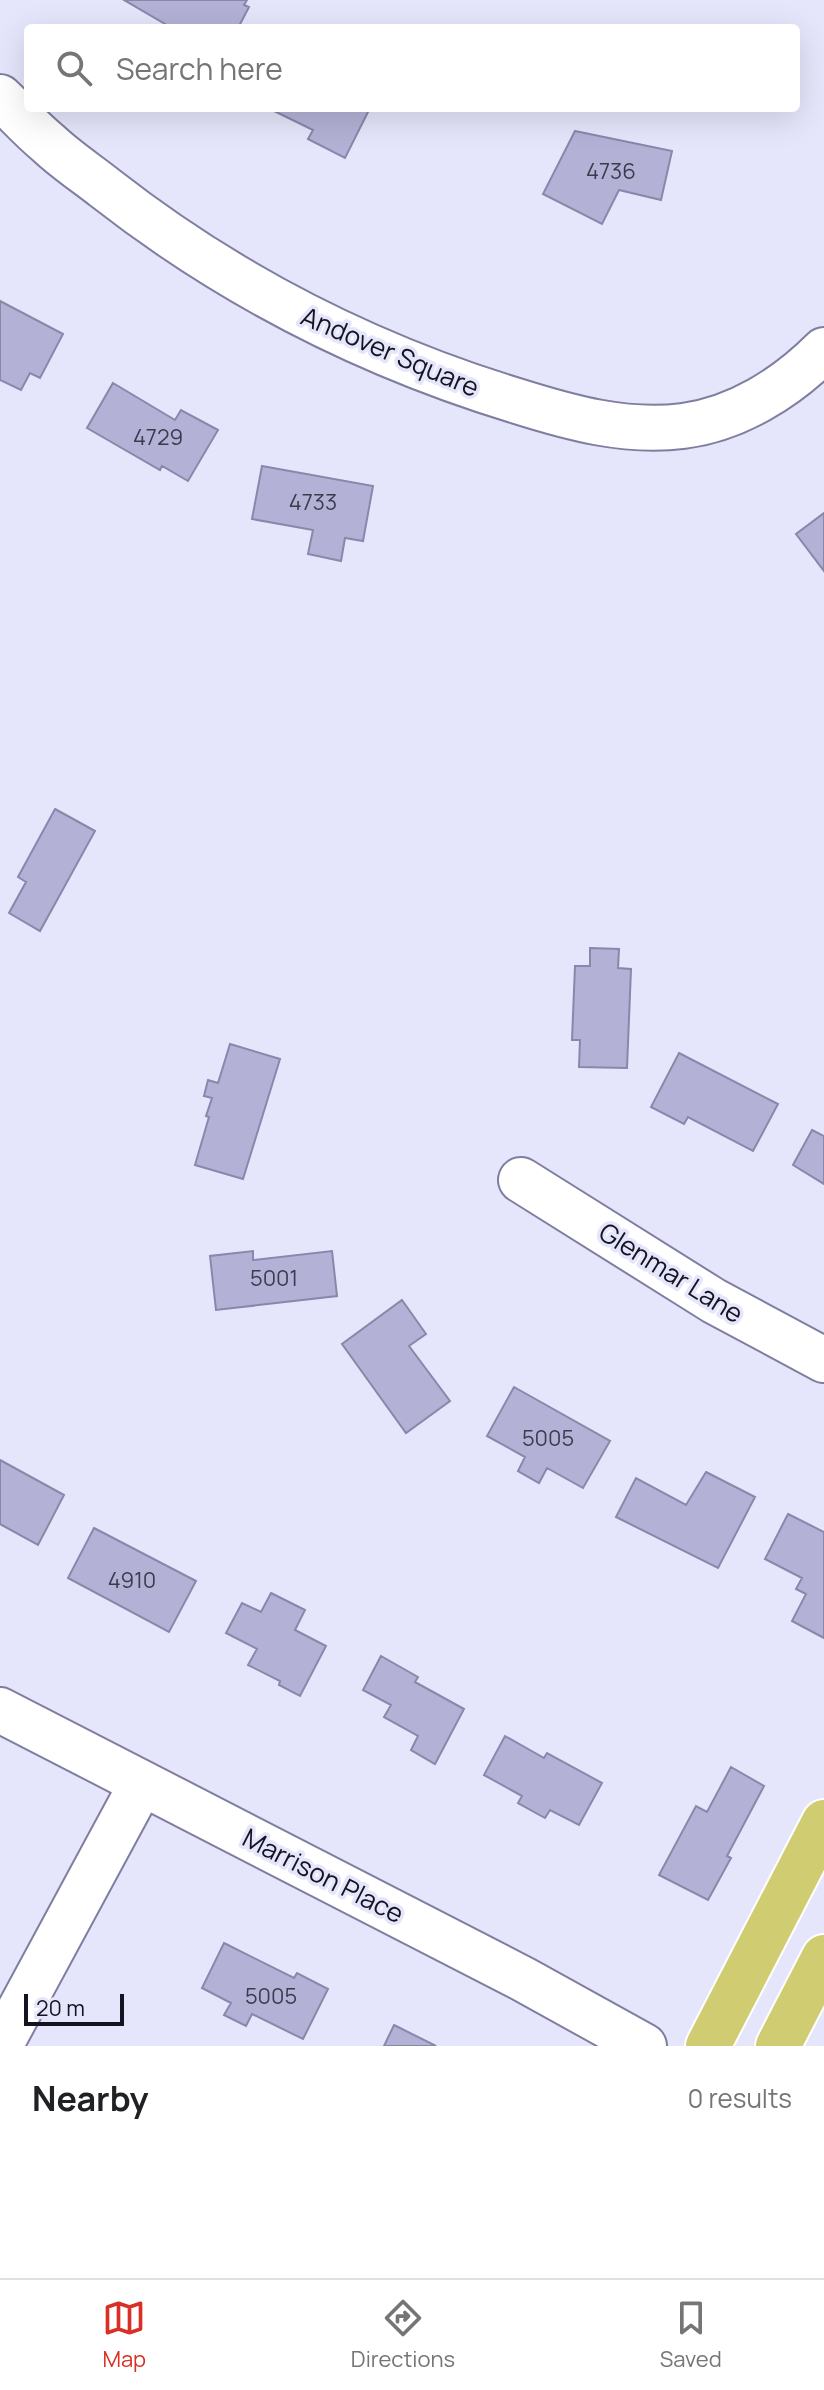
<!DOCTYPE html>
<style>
:root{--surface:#fff;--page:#f6f6f6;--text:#202124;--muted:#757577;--line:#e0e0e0;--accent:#d93025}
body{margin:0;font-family:Manrope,sans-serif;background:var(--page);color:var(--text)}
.scale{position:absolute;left:24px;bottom:20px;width:100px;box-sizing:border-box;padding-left:8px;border:4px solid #141320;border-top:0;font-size:22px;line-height:28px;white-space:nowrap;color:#141320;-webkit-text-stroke:6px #e5e5fb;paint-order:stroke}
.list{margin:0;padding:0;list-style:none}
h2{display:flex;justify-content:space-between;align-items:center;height:104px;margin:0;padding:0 32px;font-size:34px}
h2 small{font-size:26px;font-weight:400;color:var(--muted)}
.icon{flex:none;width:44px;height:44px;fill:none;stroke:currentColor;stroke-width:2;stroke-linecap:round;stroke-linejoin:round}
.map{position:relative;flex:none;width:824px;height:2046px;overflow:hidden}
.search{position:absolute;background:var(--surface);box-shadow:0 8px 32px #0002;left:24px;right:24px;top:24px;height:88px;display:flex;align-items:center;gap:20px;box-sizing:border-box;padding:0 28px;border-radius:8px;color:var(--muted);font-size:30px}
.sheet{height:232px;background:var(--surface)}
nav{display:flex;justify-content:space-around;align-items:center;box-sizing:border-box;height:112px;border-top:2px solid var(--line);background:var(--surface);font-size:22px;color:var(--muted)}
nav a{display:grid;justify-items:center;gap:4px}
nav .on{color:var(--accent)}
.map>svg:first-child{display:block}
</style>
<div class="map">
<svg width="824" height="2046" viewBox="0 0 824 2046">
<rect width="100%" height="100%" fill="#e5e5fb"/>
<path fill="#b3b2d6" stroke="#8987aa" stroke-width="2" d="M124,0h123l-3,5 5,2 -11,21h-66z
M268,108h102l-25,50 -37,-19 5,-9z
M575,131l97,20 -11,49 -42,-10 -17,34 -59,-30z
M0,301l63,33 -23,44 -10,-5 -9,17 -21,-10z
M113,383l62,37 6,-10 37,20 -30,51 -26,-15 -2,4 -73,-42z
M262,466l111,20 -10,55 -18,-3 -4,23 -33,-7 5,-24 -61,-11z
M824,513v58l-28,-37z
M55,809l40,22 -55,100 -31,-18 17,-31 -8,-5z
M590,948l29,1 -1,19 13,1 -4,99 -48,-1 1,-27h-8l3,-74h15z
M230,1044l50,15 -37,120 -48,-14 14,-48 -3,-1 6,-18 -8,-2 4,-16 10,3z
M679,1053l99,51 -25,47 -65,-34 -4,7 -33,-17z
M812,1130l12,6v48l-31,-19z
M253,1251v9l79,-9 5,45 -121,14 -6,-54z
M402,1300l24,34 -17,12 41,55 -44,32 -64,-89z
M514,1387l96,54 -27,47 -36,-20 -8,15 -21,-12 7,-14 -38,-21z
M0,1460l64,35 -26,50 -38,-21z
M706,1472l49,25 -37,71 -102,-51 20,-39 50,27z
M788,1514l36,18v106l-32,-17 14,-27 -10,-5 6,-11 -37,-19z
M94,1528l102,53 -27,51 -101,-54z
M271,1593l34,17 -10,20 31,16 -26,50 -21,-11 1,-4 -32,-16 9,-16 -31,-16 16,-30 19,9z
M381,1656l37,21 -3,5 49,27 -29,55 -24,-14 7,-14 -34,-19 7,-12 -28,-15z
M505,1736l39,22 3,-5 55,30 -23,42 -29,-15 -5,8 -27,-15 4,-7 -38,-21z
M731,1767l33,19 -37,70 4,2 -23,42 -49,-25 37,-69 11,6z
M224,1943l70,35 3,-5 31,16 -25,50 -51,-25 -6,12 -22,-11 7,-12 -29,-15z
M394,2025l42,21h-52z"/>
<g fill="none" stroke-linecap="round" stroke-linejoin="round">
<g stroke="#7f7ea0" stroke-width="48">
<path id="minor" d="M0,97c16,15 31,32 48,46 18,17 38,30 57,45 124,97 261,167 412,213 54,17 108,32 166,25 54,-7 103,-38 141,-76
M521,1180l193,121 110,59
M0,1710l523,269 121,67
M0,2046l142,-263"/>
</g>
<g stroke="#fff" stroke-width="48">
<path id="major" d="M708,2046l116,-224
M778,2046l46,-89"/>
</g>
<use href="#minor" stroke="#fff" stroke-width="44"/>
<use href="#major" stroke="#d0cc71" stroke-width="44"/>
</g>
<g text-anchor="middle" stroke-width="7" stroke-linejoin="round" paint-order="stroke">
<g font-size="22" fill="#3c3b4e">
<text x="611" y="179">4736</text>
<text x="158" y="445">4729</text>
<text x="313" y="510">4733</text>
<text x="274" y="1286">5001</text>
<text x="548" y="1446">5005</text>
<text x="132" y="1588">4910</text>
<text x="271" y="2004">5005</text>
</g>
<g font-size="26" fill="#141320" stroke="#e5e5fb">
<text transform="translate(390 352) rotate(23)" y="9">Andover Square</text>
<text transform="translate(671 1273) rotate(32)" y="9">Glenmar Lane</text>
<text transform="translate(323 1876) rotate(27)" y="9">Marrison Place</text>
</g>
</g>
</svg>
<div class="scale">20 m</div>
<div class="search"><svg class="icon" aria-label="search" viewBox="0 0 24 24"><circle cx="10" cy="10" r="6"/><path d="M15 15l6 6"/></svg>Search here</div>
</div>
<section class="sheet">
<h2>Nearby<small>0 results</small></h2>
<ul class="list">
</ul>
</section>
<nav>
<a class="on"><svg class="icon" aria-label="map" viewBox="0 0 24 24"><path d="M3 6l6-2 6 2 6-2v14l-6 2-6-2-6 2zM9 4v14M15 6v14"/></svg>Map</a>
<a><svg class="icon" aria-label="directions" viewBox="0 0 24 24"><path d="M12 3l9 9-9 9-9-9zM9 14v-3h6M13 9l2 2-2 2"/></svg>Directions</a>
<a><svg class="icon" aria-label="saved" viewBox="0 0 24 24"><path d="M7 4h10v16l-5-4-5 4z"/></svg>Saved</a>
</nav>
